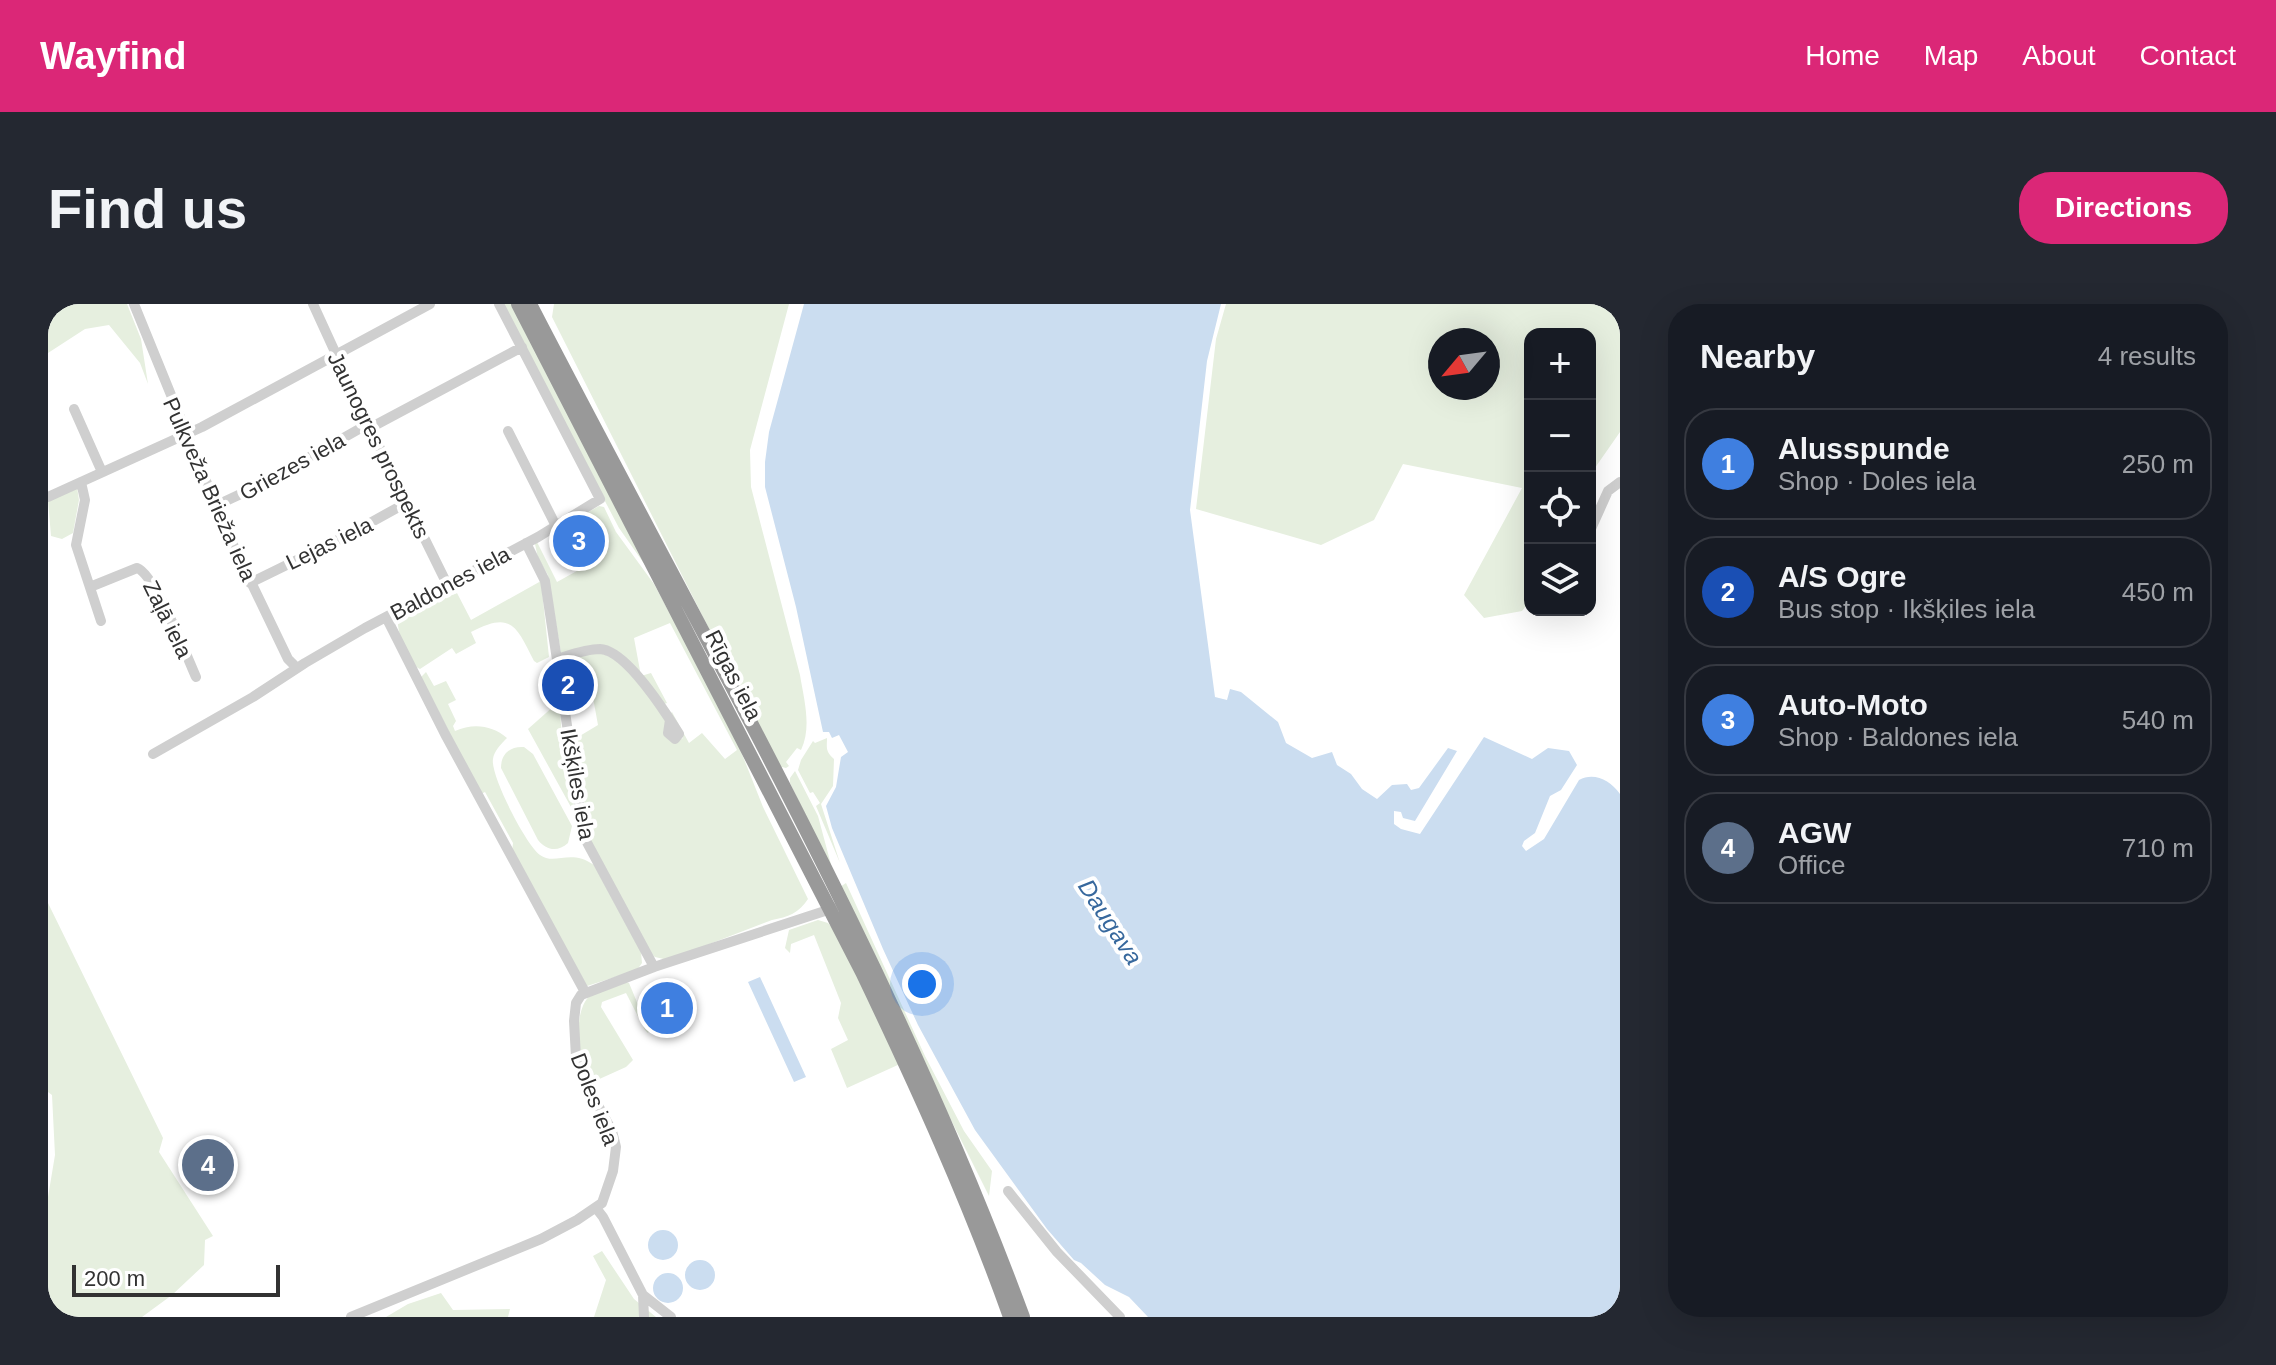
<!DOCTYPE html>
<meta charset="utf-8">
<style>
:root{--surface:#171b24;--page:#242831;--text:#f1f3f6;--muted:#9ea1a6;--line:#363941;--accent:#db2777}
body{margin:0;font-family:Helvetica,sans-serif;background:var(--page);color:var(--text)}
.controls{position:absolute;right:24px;top:24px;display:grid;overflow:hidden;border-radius:16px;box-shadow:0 8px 32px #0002}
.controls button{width:72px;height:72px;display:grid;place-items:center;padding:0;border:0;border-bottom:2px solid var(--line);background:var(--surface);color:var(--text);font:40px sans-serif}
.compass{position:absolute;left:1380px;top:24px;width:72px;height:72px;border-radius:50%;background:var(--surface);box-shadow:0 8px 32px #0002;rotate:241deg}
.scale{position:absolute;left:24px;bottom:20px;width:208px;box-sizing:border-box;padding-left:8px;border:4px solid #323232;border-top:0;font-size:22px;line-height:28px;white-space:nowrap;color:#323232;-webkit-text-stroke:6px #fff;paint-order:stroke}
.you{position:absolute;left:874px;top:680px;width:28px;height:28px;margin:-20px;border:6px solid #fff;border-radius:50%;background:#1a73e8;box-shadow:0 0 0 12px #1a73e833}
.badge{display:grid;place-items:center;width:52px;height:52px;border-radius:50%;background:var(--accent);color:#fff;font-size:26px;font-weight:700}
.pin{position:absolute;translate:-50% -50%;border:4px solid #fff;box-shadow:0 2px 8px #0006}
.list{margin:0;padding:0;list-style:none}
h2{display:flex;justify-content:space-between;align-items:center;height:104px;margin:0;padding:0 32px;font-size:34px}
h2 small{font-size:26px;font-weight:400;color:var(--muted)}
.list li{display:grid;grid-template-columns:52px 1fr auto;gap:24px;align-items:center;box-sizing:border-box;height:112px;margin:0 16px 16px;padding:0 16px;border:2px solid var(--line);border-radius:32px}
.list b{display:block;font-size:30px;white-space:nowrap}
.list p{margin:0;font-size:26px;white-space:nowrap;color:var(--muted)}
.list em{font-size:26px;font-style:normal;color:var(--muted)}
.icon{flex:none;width:44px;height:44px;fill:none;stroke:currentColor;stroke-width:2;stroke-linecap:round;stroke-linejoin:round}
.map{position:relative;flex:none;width:1572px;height:1013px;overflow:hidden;border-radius:32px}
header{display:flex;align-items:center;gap:48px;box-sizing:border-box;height:112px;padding:0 40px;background:var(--accent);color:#fff}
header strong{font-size:38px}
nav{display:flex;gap:44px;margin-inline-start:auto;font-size:28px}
.intro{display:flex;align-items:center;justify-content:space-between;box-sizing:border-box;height:192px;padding:0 48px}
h1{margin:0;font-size:56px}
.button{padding:20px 36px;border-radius:32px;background:var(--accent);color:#fff;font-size:28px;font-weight:700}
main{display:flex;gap:48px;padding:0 48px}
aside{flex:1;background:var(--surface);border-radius:32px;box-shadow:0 8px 32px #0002}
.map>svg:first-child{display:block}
</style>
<header>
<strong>Wayfind</strong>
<nav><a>Home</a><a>Map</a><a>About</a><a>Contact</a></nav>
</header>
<div class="intro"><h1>Find us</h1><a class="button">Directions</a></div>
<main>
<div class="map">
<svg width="1572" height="1013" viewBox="0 0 1572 1013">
<rect width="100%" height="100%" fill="#fff"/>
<path fill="#e6efdf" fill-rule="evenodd" d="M0,0h79l14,35 7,45 -8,-21 -31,-38 -24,4 -37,24z
M454,0h9l146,278 -38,-54z
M506,0h235l-39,146 1,37 49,188c4,25 12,52 1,75l-4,-2 -11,14 3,4 -3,2 -8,-2 -4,-8 -222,-441z
M1178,0h394v128l-30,43v-141h-60v267l-8,10 -38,7 -20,-23 58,-107 -119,-24 -29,56 -53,25 -125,-36 20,-170zM1392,36h48v48h-48z
M29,183l2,13 -6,33 -11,6 -11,-3 -3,-36z
M551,202l5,1 12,25 38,52 20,37 66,128 23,58 45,92c-9,14 -20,18 -36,21l-104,40 -13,-3 -6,-5 -60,-113 -16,-99 25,-15 -11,-60 -24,5 -1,-9 34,-10 24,10 45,55v18l4,6 5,3 9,-5 -13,-24 2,-2 17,31 13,-10 23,26 12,-9 -67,-127 -36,15 7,38 10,-3 16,30 -3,1 -50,-54 -53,3 -13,-78 -10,-17 -3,-14 2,-2 20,40 45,-25 -10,-22 3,-2 -5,-10 -15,7 1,-11z
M493,277l8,76 -12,6 -3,-2c-18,-36 -23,-50 -63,-29l5,11 -20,11 -4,-6 -32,21c-14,-7 -24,-38 -22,-54l39,-21 6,4 14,-5 14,27z
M378,368l8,14 12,-5 10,19 -8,4 8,17 -3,5 2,5c18,-8 37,-6 52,7 -6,6 -13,13 -14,21 -3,16 33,86 47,96 15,11 30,-7 54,10l47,87 1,11 -5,7 -50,16 -75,-134 1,-9 -28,-51 -4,2 -60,-117z
M507,401l5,3c1,37 11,73 17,110l-49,-89z
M779,434c0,10 -2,13 7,21l-1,27 -12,18 19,59 -24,-57 4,-3 -7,-11 -3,1 -12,-23 3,-10 12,-19 2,2z
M476,443l9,7 39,72 -4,17c-10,9 -21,8 -30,-3l-37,-72c0,-14 9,-22 23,-21z
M747,467l23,45 15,56 -43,-89v-5z
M798,579l79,173 39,75 28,40 -3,25 -50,-100 -99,-209z
M0,599l115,235 -4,14 54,84 -8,4 -1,25 -32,30 -30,22h-94v-120l7,-42 -3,-60 -4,-3z
M770,616l10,3 8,9 64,132 -53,24 -16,-39 17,-9 -10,-22 3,-15 -27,-68 -23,9 -1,9 -5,-5 4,-18z
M578,678l3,1 20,48 -1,2 -3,-3 -19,-37 -24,9 -1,5 32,53 -7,7 -31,14c-20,-10 -23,-73 -4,-86 9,-7 24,-9 35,-13z
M554,947l32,48 22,18h-62l12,-37 -13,-24z
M393,989l12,17 57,-1 -2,8h-122l22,-13z"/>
<path fill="#cbddf0" d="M756,0h417l-14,57 -17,149 25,187 12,3 3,-11 11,3 37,30 8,21 26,15 20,-6 5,13 14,9 11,15 15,10 15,-14 15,-1 4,6 8,-2 29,-40 9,3 -42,70 -12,-3 -2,-6 -7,-1v13l7,5 19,5 64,-97 48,22 16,-11 21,3 8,14 -16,25 -11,6 -15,37 -11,8 -2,5 4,5 18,-12 35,-59c15,-8 31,0 41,14v523h-472l-19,-20 -24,-12 -24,-22 -7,-3 -27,-31 -72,-99 -57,-105 -35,-76 -51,-121 -6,-22 10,-19 5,-30 7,-5 -9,-17 -7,3 -3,-6h-6l-27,-125 -31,-120v-25l4,-30z
M712,673l46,100 -12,5 -46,-100z
M600 941a15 15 0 1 1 30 0a15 15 0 1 1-30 0Z
M637 971a15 15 0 1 1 30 0a15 15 0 1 1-30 0Z
M605 984a15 15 0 1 1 30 0a15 15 0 1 1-30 0Z"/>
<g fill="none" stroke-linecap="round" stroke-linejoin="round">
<path stroke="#cfcfcf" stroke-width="10" d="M86,0l92,226 62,129 9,9
M265,0l55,120 79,160
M26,105l28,63
M322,124l152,-81
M460,127l48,95
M33,178l4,18 -9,45 25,76
M0,193l154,-70 228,-123
M167,202l45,-21 108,-61
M1542,227l18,-40 12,-9
M478,239l19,38 39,256 70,130
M202,279l100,-49 56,-31
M42,283l47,-19c18,6 50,89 59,109
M338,313l59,117 140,258
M509,355c13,-4 29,-10 43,-10 26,1 66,64 79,85l-4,5 -7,-6 2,-13
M105,450l100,-57 52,-34 60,-35 173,-91 62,-38 -101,-195
M960,887l49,61 63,65
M548,904l7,9 40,78 28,22
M595,991l1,22
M303,1013l190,-78 36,-19 25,-17 11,-32 3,-24 -4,-16 -30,-55 -6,-19 -2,-36 2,-18 5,-8 73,-28 180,-59"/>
<path stroke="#999" stroke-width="14" d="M470,0l344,668c54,113 106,227 148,345
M482,0c172,333 363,660 493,1013"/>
</g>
<g text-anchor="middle" stroke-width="8" stroke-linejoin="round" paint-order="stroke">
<g font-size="22" fill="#323232" stroke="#fff">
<text transform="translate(331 141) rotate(64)" y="8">Jaunogres prospekts</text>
<text transform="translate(244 162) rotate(-29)" y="8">Griezes iela</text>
<text transform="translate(162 185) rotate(66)" y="8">Pulkveža Brieža iela</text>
<text transform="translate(281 239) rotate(-26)" y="8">Lejas iela</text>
<text transform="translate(402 279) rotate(-28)" y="8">Baldones iela</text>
<text transform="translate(120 315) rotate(64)" y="8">Zaļā iela</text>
<text transform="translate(686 371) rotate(63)" y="8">Rīgas iela</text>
<text transform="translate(530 480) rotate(80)" y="8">Ikšķiles iela</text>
<text transform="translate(547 795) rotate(69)" y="8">Doles iela</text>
</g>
<g font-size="24" font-style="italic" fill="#37689d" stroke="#fff">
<text transform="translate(1062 618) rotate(57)" y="8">Daugava</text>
</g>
</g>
</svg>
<div class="controls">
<button>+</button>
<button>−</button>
<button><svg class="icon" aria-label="locate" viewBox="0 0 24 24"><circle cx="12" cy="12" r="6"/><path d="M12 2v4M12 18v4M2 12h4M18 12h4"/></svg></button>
<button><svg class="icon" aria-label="layers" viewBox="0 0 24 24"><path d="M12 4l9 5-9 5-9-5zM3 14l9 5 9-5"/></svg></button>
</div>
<svg class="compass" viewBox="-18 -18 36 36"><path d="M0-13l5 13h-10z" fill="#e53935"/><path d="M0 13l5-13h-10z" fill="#9ea1a6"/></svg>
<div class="scale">200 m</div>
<div class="you"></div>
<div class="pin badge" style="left:619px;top:704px;background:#3f7fe0">1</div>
<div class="pin badge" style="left:520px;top:381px;background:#1a4fb4">2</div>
<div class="pin badge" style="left:531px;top:237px;background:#3f7fe0">3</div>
<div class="pin badge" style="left:160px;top:861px;background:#5c6f8a">4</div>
</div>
<aside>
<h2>Nearby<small>4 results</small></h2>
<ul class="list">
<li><span class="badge" style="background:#3f7fe0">1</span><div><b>Alusspunde</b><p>Shop · Doles iela</p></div><em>250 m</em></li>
<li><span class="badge" style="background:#1a4fb4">2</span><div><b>A/S Ogre</b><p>Bus stop · Ikšķiles iela</p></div><em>450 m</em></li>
<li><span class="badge" style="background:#3f7fe0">3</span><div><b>Auto-Moto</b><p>Shop · Baldones iela</p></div><em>540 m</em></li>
<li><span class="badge" style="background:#5c6f8a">4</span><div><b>AGW</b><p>Office</p></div><em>710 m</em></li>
</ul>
</aside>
</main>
